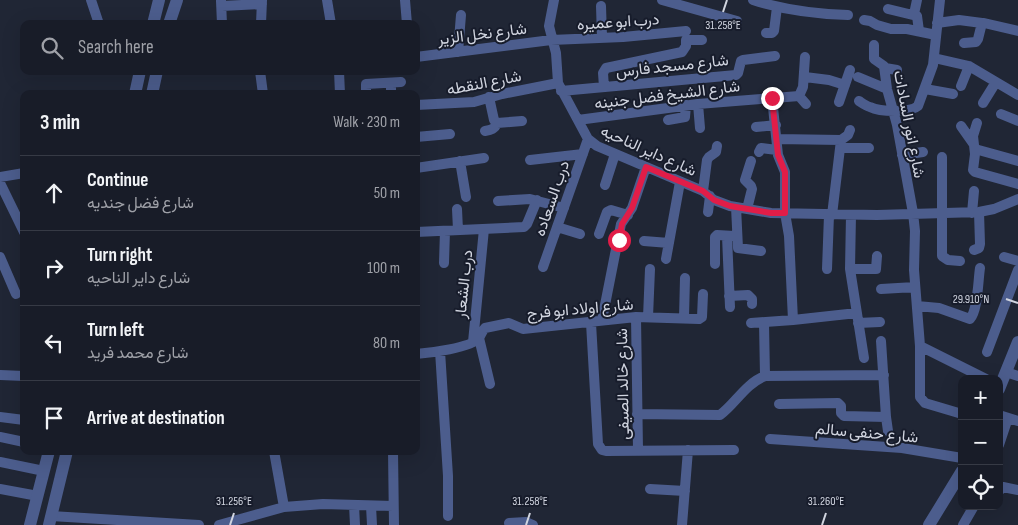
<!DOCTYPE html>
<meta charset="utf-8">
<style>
:root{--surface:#181c28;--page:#212530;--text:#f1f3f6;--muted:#9fa1a8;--line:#363a45}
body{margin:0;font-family:"Sofia Sans Condensed",Vazirmatn,sans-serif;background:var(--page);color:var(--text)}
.controls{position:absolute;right:15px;bottom:15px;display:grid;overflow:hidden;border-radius:10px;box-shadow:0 5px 20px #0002}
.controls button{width:45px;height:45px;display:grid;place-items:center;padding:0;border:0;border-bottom:1px solid var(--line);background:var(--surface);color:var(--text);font:25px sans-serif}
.stop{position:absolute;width:15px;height:15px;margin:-11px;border:4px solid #e11d48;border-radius:50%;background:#fff}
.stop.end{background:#e11d48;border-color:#fff;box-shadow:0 1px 5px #0008}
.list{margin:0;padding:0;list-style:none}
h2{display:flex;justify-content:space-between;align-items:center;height:65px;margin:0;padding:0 20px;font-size:21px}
h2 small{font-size:16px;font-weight:400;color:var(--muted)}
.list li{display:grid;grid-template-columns:32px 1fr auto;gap:15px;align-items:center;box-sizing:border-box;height:75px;padding:0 20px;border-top:1px solid var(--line)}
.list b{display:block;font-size:19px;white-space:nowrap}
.list p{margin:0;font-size:16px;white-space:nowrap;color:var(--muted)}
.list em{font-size:16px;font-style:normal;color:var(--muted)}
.icon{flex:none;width:28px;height:28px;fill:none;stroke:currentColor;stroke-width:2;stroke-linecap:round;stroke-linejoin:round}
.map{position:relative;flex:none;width:1018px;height:525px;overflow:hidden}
.search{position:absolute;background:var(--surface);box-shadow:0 5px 20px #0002;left:20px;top:20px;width:400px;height:55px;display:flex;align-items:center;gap:12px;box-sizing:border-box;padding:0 18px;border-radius:10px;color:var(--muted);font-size:19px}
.panel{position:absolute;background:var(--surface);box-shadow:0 5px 20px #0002;left:20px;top:90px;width:400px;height:365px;border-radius:10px}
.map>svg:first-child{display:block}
</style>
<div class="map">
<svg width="1018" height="525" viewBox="0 0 1018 525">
<rect width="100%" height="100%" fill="#202635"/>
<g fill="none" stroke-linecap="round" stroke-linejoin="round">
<path stroke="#4c5d8d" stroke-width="10" d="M91,0l8,24
M327,0l4,24
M405,0l2,24
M554,0l-5,26 7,27 2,30 30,56 9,7 106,45 11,9 16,6 41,7 106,2 102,-3 15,-3 24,-10
M662,0l75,21
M753,0c31,10 62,14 95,15
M221,1l1,23
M222,6l40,-2
M601,6l1,31
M888,9l29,7 2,15
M914,14l3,-14
M864,20l6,1 7,4 14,4h16l29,6
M937,23l22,-3 23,3
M261,24l1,-24
M766,33h6l2,-2 3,-24
M964,43l12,-1 2,-3 4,-16h2l34,8
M874,45v14l10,7 3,23 10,36 16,88 2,18 -1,39 6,76v51l5,6 37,11
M458,52l3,-37
M416,57l135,-17 72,-3 63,-6
M934,58l35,8 49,29
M885,68l12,2
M260,71l3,23
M339,71l1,23
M805,77l24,3 16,5
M858,77l29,12
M391,83v11
M961,86l8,-20
M604,87l-1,-14 3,-5 76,-16 4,-6v-6h16
M925,89l28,5
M561,91l175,-16 2,-2 3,-12 2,-1 32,-4
M366,94v-10l35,-2
M799,96l7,8
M489,97l5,23 3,3 25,-2
M772,98l6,57 7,17v41l4,23 4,84
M859,101c3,2 7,5 11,6 10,5 40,6 48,-1l15,-41 7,-65
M839,102l11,-32
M983,103l13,-21
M698,104l2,24
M416,105l58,-3 28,-8 56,-11
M1001,114l17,7
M578,120l120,-16 101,-8 4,-9 2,-30
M668,120l17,-3 1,-12
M977,123l-4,13 2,18 -2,16 2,2 43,12
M961,126l12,17
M756,127l20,-2
M485,131c6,-1 10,-2 12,-8
M416,137l34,-3
M777,139l64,1
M840,148h29
M975,149l43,12
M759,152l2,-4 16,2
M902,155l21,-3
M942,157v99l6,4 12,1
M530,160l53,-6
M460,161l6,36
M416,168l68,-10
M0,177l24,-4
M0,183l24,49
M605,185l10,-31
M703,191l4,-31 2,-3 7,-5 1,-6
M498,201l32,-2 34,9
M736,207l2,41 23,3
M457,209l1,21
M747,209l5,-20 -1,-3 -6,-6 6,-19
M708,212l2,-16
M972,213l2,-22
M832,215l9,-75 7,-5 2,-5
M851,215l-1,54 14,89
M557,227l23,7
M416,232l108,-5 3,-3 10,-24
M599,234l8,-22 4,-2 17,5
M727,236l3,71
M644,241l25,2
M974,250l5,-2 1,-4 -1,-32
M0,257l16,37
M1004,257l14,4
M666,259l14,-77
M444,263l1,-32
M715,264v-27l2,-2 17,1
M543,267l45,-128
M827,269l2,-54
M850,269h26l1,-13
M881,289l34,-2
M729,296l19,-1 4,4v5
M917,306l22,2 31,11c8,-9 8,-38 10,-51
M636,317l2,133
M648,317l2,-48
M684,318l1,-40
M602,320l19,-96 11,-16 14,-41
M591,323l7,121 4,6 4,1 128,-1
M751,323l42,-3 64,-7
M764,323l1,53
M858,323l22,-1
M479,338l11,46
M473,342l11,-113
M920,346l66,33
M440,351l8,125v40
M987,352l31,-82
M416,354c13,-1 55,-6 63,-16 2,-3 3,-7 6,-10l24,-5 14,6 113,-12 63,2 3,-2 1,-23
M1006,372l12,4
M0,375l24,1
M779,404l59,-1 3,3v7l3,3 42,1 -5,-76
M637,414l83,1c16,-12 25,-31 45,-39l119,-1
M999,415l19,6
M0,417l24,3
M886,417l2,14
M0,437l24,5
M770,439l132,9 60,10
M999,445l9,-27
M274,451l10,56
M393,451l1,74
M0,462l44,9
M0,489l38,7
M650,489l35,2
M999,491l4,-4 15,3
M354,505l1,20
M371,506l1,19
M51,516l148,9
M509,523l17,-1 7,3
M219,525l65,-18 39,-3 70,2
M682,525l6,-75
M963,525l11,-19"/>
<path stroke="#4c5d8d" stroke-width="12" d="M153,24l6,-24
M169,24l8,-24
M135,94l5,-23
M152,94l5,-23
M999,389l19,-47
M30,525l19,-74
M49,525l18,-74
M929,525l33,-54"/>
</g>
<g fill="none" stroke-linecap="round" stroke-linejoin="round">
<path stroke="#e11d48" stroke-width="6" d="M619,240l3,-16 10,-16 14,-41 57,24 11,9 16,6 41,7h14v-41l-7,-17 -6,-57"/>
</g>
<path fill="none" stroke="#d1d5e0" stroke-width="2" d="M723,12l4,-12M1006,299l12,4M230,525l4,-12M526,525l4,-12M822,525l4,-12"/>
<g text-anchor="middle" stroke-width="4" stroke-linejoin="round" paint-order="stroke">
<g font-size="16" fill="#d1d5e0" stroke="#171c2b">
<text transform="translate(618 21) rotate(-4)" y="6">درب ابو عميره</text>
<text transform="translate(482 33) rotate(-7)" y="6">شارع نخل الزير</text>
<text transform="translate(672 65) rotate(-6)" y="6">شارع مسجد فارس</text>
<text transform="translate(484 82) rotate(-11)" y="6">شارع النقطه</text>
<text transform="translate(667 94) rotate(-7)" y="6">شارع الشيخ فضل جنينه</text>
<text transform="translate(910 124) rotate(79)" y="6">شارع انور السادات</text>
<text transform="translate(649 150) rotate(24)" y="6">شارع داير الناحيه</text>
<text transform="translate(551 198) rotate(-71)" y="6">درب السعاده</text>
<text transform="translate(463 284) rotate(-84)" y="6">درب الشعار</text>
<text transform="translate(580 308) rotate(-5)" y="6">شارع اولاد ابو فرج</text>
<text transform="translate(622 384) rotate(-91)" y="6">شارع خالد الصيفى</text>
<text transform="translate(867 432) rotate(5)" y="6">شارع حنفى سالم</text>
</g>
</g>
<g font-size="12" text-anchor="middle" fill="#d1d5e0" stroke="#171c2b" stroke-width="4" stroke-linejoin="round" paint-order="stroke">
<text x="723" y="29">31.258°E</text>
<text x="971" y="303">29.910°N</text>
<text x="234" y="505">31.256°E</text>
<text x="530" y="505">31.258°E</text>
<text x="826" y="505">31.260°E</text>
</g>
</svg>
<div class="controls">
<button>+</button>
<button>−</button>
<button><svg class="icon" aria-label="locate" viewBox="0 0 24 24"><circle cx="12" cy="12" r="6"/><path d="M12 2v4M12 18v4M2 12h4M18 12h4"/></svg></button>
</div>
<div class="stop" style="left:619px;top:240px"></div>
<div class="stop end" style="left:772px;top:98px"></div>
<div class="search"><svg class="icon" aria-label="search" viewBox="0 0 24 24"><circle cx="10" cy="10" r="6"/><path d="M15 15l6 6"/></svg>Search here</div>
<section class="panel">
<h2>3 min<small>Walk · 230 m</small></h2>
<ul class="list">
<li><svg class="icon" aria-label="ahead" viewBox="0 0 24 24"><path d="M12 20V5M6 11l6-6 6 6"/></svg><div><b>Continue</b><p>شارع فضل جنديه</p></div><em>50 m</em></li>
<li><svg class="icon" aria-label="right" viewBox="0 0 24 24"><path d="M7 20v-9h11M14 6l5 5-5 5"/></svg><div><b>Turn right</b><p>شارع داير الناحيه</p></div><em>100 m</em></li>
<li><svg class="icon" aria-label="left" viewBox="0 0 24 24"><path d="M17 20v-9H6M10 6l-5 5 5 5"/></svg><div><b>Turn left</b><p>شارع محمد فريد</p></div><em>80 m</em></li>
<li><svg class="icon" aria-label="arrive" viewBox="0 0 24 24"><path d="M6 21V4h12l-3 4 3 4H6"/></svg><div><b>Arrive at destination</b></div></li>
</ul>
</section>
</div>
